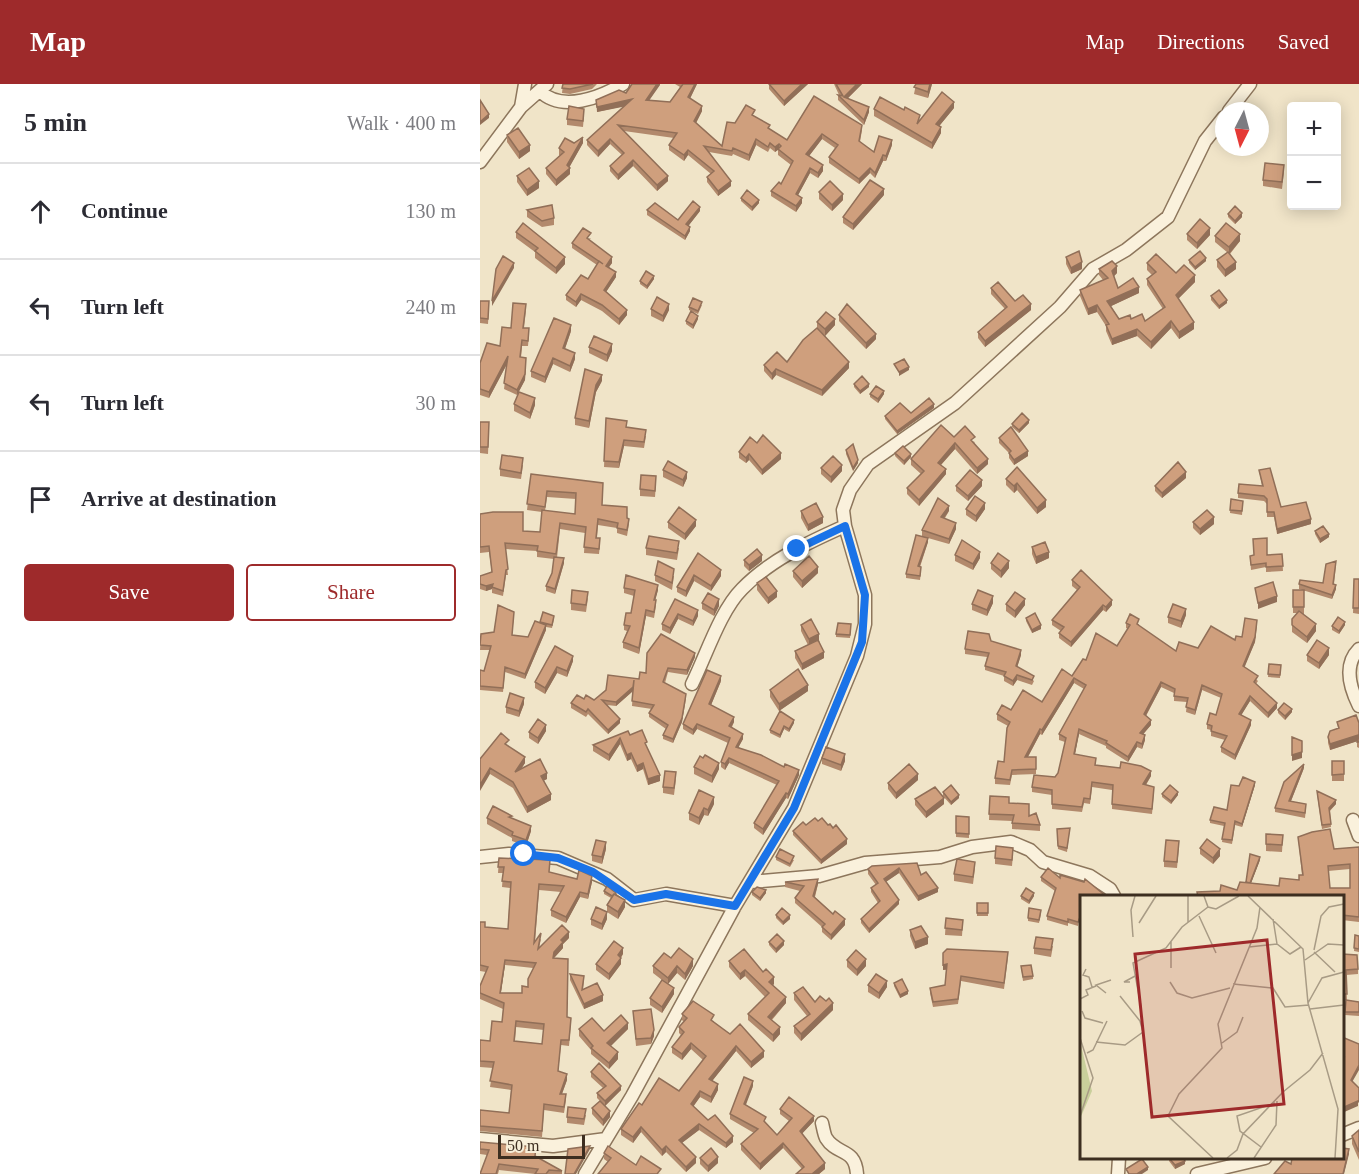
<!DOCTYPE html>
<meta charset="utf-8">
<style>
:root{--surface:#fff;--page:#f2f2f3;--text:#2b2b33;--muted:#7c7c81;--line:#e1e1e2;--accent:#9e2a2b}
body{margin:0;font-family:Georgia,serif;background:var(--page);color:var(--text)}
.controls{position:absolute;right:18px;top:18px;display:grid;overflow:hidden;border-radius:6px;box-shadow:0 3px 15px #0003}
.controls button{width:54px;height:54px;display:grid;place-items:center;padding:0;border:0;border-bottom:2px solid var(--line);background:var(--surface);color:var(--text);font:30px sans-serif}
.compass{position:absolute;left:735px;top:18px;width:54px;height:54px;border-radius:50%;background:var(--surface);box-shadow:0 3px 15px #0003;rotate:186deg}
.scale{position:absolute;left:18px;bottom:15px;width:87px;box-sizing:border-box;padding-left:6px;border:3px solid #3d2e20;border-top:0;font-size:16px;line-height:21px;white-space:nowrap;color:#3d2e20;-webkit-text-stroke:4px #f7eed8;paint-order:stroke}
.stop{position:absolute;width:18px;height:18px;margin:-14px;border:4px solid #1a73e8;border-radius:50%;background:#fff}
.stop.end{background:#1a73e8;border-color:#fff;box-shadow:0 2px 6px #0008}
.list{margin:0;padding:0;list-style:none}
h2{display:flex;justify-content:space-between;align-items:center;height:78px;margin:0;padding:0 24px;font-size:26px}
h2 small{font-size:20px;font-weight:400;color:var(--muted)}
.list li{display:grid;grid-template-columns:39px 1fr auto;gap:18px;align-items:center;box-sizing:border-box;height:96px;padding:0 24px;border-top:2px solid var(--line)}
.list b{display:block;font-size:22px;white-space:nowrap}
.list em{font-size:20px;font-style:normal;color:var(--muted)}
.actions{display:flex;gap:12px;padding:18px 24px}
.actions a{flex:1;padding:14px 0;border:2px solid var(--accent);border-radius:6px;text-align:center;font-size:21px;color:var(--accent)}
.actions .main{background:var(--accent);color:#fff}
.icon{flex:none;width:33px;height:33px;fill:none;stroke:currentColor;stroke-width:2;stroke-linecap:round;stroke-linejoin:round}
.map{position:relative;flex:none;width:879px;height:1090px;overflow:hidden}
header{display:flex;align-items:center;gap:36px;box-sizing:border-box;height:84px;padding:0 30px;background:var(--accent);color:#fff}
header strong{font-size:28px}
nav{display:flex;gap:33px;margin-inline-start:auto;font-size:21px}
main{display:flex}
aside{flex:1;background:var(--surface)}
.map>svg:first-child{display:block}
</style>
<header>
<strong>Map</strong>
<nav><a>Map</a><a>Directions</a><a>Saved</a></nav>
</header>
<main>
<aside>
<h2>5 min<small>Walk · 400 m</small></h2>
<ul class="list">
<li><svg class="icon" aria-label="ahead" viewBox="0 0 24 24"><path d="M12 20V5M6 11l6-6 6 6"/></svg><div><b>Continue</b></div><em>130 m</em></li>
<li><svg class="icon" aria-label="left" viewBox="0 0 24 24"><path d="M17 20v-9H6M10 6l-5 5 5 5"/></svg><div><b>Turn left</b></div><em>240 m</em></li>
<li><svg class="icon" aria-label="left" viewBox="0 0 24 24"><path d="M17 20v-9H6M10 6l-5 5 5 5"/></svg><div><b>Turn left</b></div><em>30 m</em></li>
<li><svg class="icon" aria-label="arrive" viewBox="0 0 24 24"><path d="M6 21V4h12l-3 4 3 4H6"/></svg><div><b>Arrive at destination</b></div></li>
</ul>
<div class="actions"><a class="main">Save</a><a>Share</a></div>
</aside>
<div class="map">
<svg width="879" height="1090" viewBox="0 0 879 1090">
<rect width="100%" height="100%" fill="#f0e4c8"/>
<g fill="none" stroke-linecap="round" stroke-linejoin="round">
<g stroke="#8d765c" stroke-width="15">
<path id="minor" d="M60,7c22,22 61,6 83,-7
M41,23l4,-23
M749,27l21,-27
M0,78l41,-55 26,-23
M879,565c-16,16 -9,39 0,57
M212,600c14,-28 28,-73 50,-95 28,-29 67,-47 103,-63
M873,736l6,16
M0,773l29,-3 49,4 49,21 27,21 32,-6 69,12
M271,798l68,-6 46,-13 75,-6 32,-10 39,-5 19,8 13,12 47,14 20,13 4,7
M342,1039c1,4 2,11 4,15 11,18 29,9 31,36
M862,1051l17,-7
M0,1055l73,7 53,-7
M105,1090l47,-78 103,-190 59,-98 63,-152 8,-32v-29l-20,-69 -2,-16 7,-20 18,-26 87,-61 105,-96 33,-38 33,-19 42,-33 37,-76 19,-24
M638,1090l1,-16
M717,1090l68,-16"/>
</g>
<use href="#minor" stroke="#faf1dc" stroke-width="12"/>
</g>
<path fill="#b2896c" fill-rule="evenodd" d="M83,0h34l-5,5 -22,5 -8,-1z
M180,0l-11,16 21,2 10,-15 -5,-3h22l-7,14 12,13 -6,12 26,23 13,-23 20,-7 15,13 17,11 27,-44 48,34 -2,12 14,10 18,-7 -6,16h-3l-8,17 -5,-5 -11,11 -30,-21v-6l6,-9 -13,-9 -13,17 14,15 -5,7 -8,-5 -12,22 4,8 -6,9 -25,-16v-5l10,-7 10,-19 -13,-10v-5l-3,2 -5,-4 -2,4 -12,-7 -7,16 -16,-7 -1,2 -23,-4 22,34 -13,10 -11,-14v-5l4,-3 -23,-19 -4,6 -15,-11v-5l5,-7 -50,-7 44,50 -11,10 -24,-25 -15,14 -8,-9v-5l12,-11 -12,-11 -12,13 -11,-12v-5l37,-34 -27,6 -1,-12z
M289,0h39l-24,22 -15,-17z
M354,0h28l-14,14 21,14 -5,13 -26,-25v-5h1z
M436,0h16l-4,14 -14,-4z
M474,24l-15,18 2,7 -9,16 -58,-33v-7l46,11z
M104,31l-1,12 -16,-2v-6z
M27,51l23,16 -11,8 -12,-17z
M94,59h9l-14,24 1,7 -14,12 -10,-12v-6l14,-13h-1v-7z
M804,88l-2,17 -19,-3v-6z
M37,92l22,12 -12,8 -10,-14z
M339,108l24,8 -11,11 -13,-12z
M404,111l-31,35 -10,-7v-6z
M261,114l18,5 -7,8 -11,-10z
M47,126l27,8v7l-12,2 -15,-10z
M167,126l31,10 22,-9 -12,15 2,5 -5,9 -38,-25z
M748,130l14,3 -7,7 -7,-7z
M36,148l49,32 -9,10 -21,-16v-6l-19,-14z
M707,150l23,1 -13,14 -10,-9z
M735,152l25,5 -10,13 6,15 -11,8 -8,-10v-7l11,-7 -13,-11z
M111,154l-2,2 23,23 -3,4 7,10 -10,15 21,23 -8,10 -17,-14 -21,-11 -5,7 -10,-7v-5l22,-16 9,-14 -25,-17v-5z
M586,173l16,12 -11,5 -5,-10z
M709,176l17,1 -11,9 -6,-7z
M667,179l29,10 19,9 -17,17 16,30 -15,10 -8,-11 -20,21 -14,-13 -25,9 -6,-14v-5l-9,-14 -9,3 -8,-19v-6l23,-10 -4,-5v-6l18,4 -3,3 4,12 21,5 -28,13 8,13h12l14,2 18,-12 -16,-24v-6l5,-4 -5,-5z
M174,195l-7,10 -7,-5v-3z
M511,204l40,22 -46,37 -7,-9v-6l27,-23 -14,-15z
M731,212l16,7 -8,6 -8,-9z
M0,217l9,5 -1,18 -8,-1z
M222,221l-4,9 -9,-4v-3z
M171,225l18,1 -6,12 -12,-6z
M46,226l-2,18 5,6 -1,12h-6l-1,12 5,6 -1,16 -8,15 -13,-6 3,-25 -18,34 -9,-3v-32l20,-17 11,-18z
M359,231l37,24 -10,10 -27,-28z
M218,235l-5,10 -7,-5v-3z
M337,238l18,3 -10,11 24,32 -27,28 -46,-21 -4,5 -8,-9v-6l23,-3 30,-34z
M91,247l-6,18 10,10 -5,13 -17,-8 -8,19 -14,-6v-6z
M109,263l23,4 -5,11 -18,-9z
M122,297l-6,11 -7,36 -14,-3v-7z
M374,300l15,3 -9,7 -6,-7z
M390,310h14l-6,9 -8,-6z
M34,320l21,1 -5,14 -16,-8z
M454,324l-37,26 -12,-15v-3l26,-3z
M126,334l40,18 -2,12 -20,-2 -5,22 -15,-1z
M0,338l9,7 -1,25 -8,-1z
M549,339l-10,10 -7,-6v-3z
M474,353l21,5 -1,1 14,21 -11,10 -22,-25 -14,16 5,9 -27,32 -12,-12v-6l14,-14 -10,-9v-6z
M519,354l29,18 -14,9 -5,-7v-5l-10,-10z
M366,366l12,13 -5,8 -7,-17z
M259,368l42,7 -19,16 -13,-15 -3,3 -7,-5z
M415,369l16,4 -7,8 -9,-9z
M43,381l-2,14 -21,-3v-7z
M537,383l29,40 -9,7 -20,-24 -3,3 -8,-8v-6z
M341,384l21,3 -11,12 -10,-9z
M183,386l24,8 -4,9 -20,-10z
M779,386l22,37 30,17 -34,10 -3,-17h-7v-13l-3,-3 -26,-3v-5l24,-7z
M51,390l71,31 25,13 2,6 -2,12 -10,-3v-5l-19,-3 -1,13 3,6 -1,10 -15,-1 1,-20 -25,-4 -3,29 7,5 -9,31 -9,-3v-5l6,-13 2,-14 -17,-2v-6l-32,-2 3,26h-2l-3,21 -11,-3v-4l-6,2 -6,-2v-13l12,-3 -3,-21 -9,1v-39l43,17 17,1 2,-20 -15,-2zM67,413l29,2 -1,15 -30,-3z
M706,394l-24,20 -7,-7v-5z
M176,399l-1,14 -15,-1v-7z
M476,402h26l-14,15 -12,-10z
M751,415l12,2 -1,14 -12,-2z
M486,425h19l-9,13 -10,-7z
M321,427l22,12 -15,8 -7,-13z
M469,427l-4,7 11,11 -7,15 -21,-6v4l-8,25 1,4 -1,9 -14,-2v-4l16,-38v-6z
M188,438l28,4 -11,14 -17,-12z
M713,438l21,2 -14,11 -7,-7z
M835,447l14,6 -9,6 -5,-9z
M552,463l17,11 -13,6 -4,-10z
M166,464h33l-2,12 -31,-5z
M218,469l23,23 -10,15 -17,-10 -8,16 -9,-5v-5z
M802,470l1,17 -17,1v-5l-15,3 -1,-14z
M475,471l25,3 -7,12 -18,-9z
M264,476l18,1 -13,10 -5,-5z
M511,479l18,5 -8,10 -10,-9z
M856,481l-2,19 2,5 -4,10 -33,-10v-5l24,-1z
M313,487l25,2 -16,15 -9,-11z
M175,491l19,1 -2,14 -17,-9z
M874,495h5v35l-6,-1z
M592,496l40,25 -6,7 -3,-2 -32,37 -12,-9v-5l2,-2 -9,-6v-5l25,-30 -5,-4z
M277,499l20,14 -9,7 -11,-14z
M144,504l34,2 -3,10 1,6 -2,12 -8,-2 -7,38 -16,-6v-6l4,-11 -3,-1v-5l7,-12 3,-17 -10,-3z
M813,506h11v24h-2l14,17 -9,12 -15,-11v-13l5,-6h-4z
M108,514l-2,14 -15,-2v-7z
M195,515l23,17 -5,10 -15,-7 -8,15 -8,-4v-6z
M222,519l17,3 -5,10 -12,-7z
M513,519l-6,13 -15,-6v-6z
M526,520l19,1 -10,13 -9,-7z
M63,528l11,7 -2,9 -6,-1v3l-21,49 -20,-7 -2,20 -23,-2v-20l4,1 6,-21h-10l1,-16 13,-2 20,-16 -2,19 16,2 12,-14z
M706,531l-5,13 -13,-5v-6z
M546,534l15,11 -9,4 -6,-12z
M646,539l13,1v2l37,25 22,-3 37,-8 7,-3 15,-12 -2,17 -11,25 14,14 -2,3 21,24 -9,10 -18,-17 -9,14 10,10 -16,35 -14,-8v-5l4,-7 -14,-4v-6l-4,-1v-5l9,-9 5,-17 -19,-8 -7,25 -9,-3 1,-10 -13,-1v-8l-13,-6 -15,29 5,9 -8,9 2,6 -3,9 -5,-2 -9,15 -22,-14v-2l-27,-12 -4,20 21,11 55,11 -5,9 8,7 -2,22 -40,-5v-19l-20,-3 -2,17 -6,-1 -2,9 -30,-3v-14l-20,-3v-5l23,-10 3,-4 7,-31 -6,-2v-6l25,-45 -10,-6 -32,52 -2,-1 -12,23h8v17l-24,1 -2,10 -15,-1v-6l9,-16 4,-36 -11,-6v-6l14,-4 31,-8 30,-26 14,-16 31,-14 11,-17 -2,-1z
M321,541l18,15 5,18 -22,12 -7,-12v-7l13,-6 -7,-14z
M865,541l-6,9 -7,-4v-4z
M371,543l-1,11 -14,-1v-3z
M511,557l30,14 -4,12 17,14 -2,4 -15,-5 -4,6 -9,-5v-5l-19,-6v-4l2,-9 -22,-3v-5z
M75,562l18,15 -6,16 -10,-4 -12,21 -10,-6v-6z
M827,571h22l-10,14 -12,-8z
M215,573l-8,18 -19,-3 -3,11 21,16 -4,23 -9,21 -10,-4v-4l3,-6 -17,-12v-4l3,-4 -20,-3 1,-17v2l-17,15 -9,-1 13,18 -12,11 -20,-20 -2,3 -15,-9v-5l13,-4 10,1 45,-21 7,-6z
M789,580l12,1 -1,13 -12,-1z
M241,597l-10,24 23,17 -2,5 11,12 -5,8 61,28 -11,24 -2,-1 -23,37 -9,-7v-5l23,-38 -48,-22 -4,7 -4,-3v-5l7,-19 -31,-14 -4,6 -10,-6v-5z
M290,606l38,1 -29,20 -9,-14z
M44,620l-5,13 -13,-4v-6z
M798,626l14,2 -7,8 -7,-7z
M857,638l22,1v25l-2,-1v-6l-27,9 -2,-7v-6l10,-9z
M314,639l-5,9 -5,-3 -4,9 -10,-5v-3z
M66,647l-8,13 -9,-6v-6z
M150,651l17,12 13,34 -12,4 -5,-16 -6,3 -6,-13 -4,2 -7,-17 -11,17 -16,-10v-6z
M28,662l17,17 -4,6 26,10 -3,1 7,20 -24,13 -14,-25 -23,-14 -10,-15z
M342,674l23,3 -4,10 -19,-7z
M852,677h12v20h-12z
M214,683l25,2 -7,14 -18,-9z
M824,684l-13,33 15,7 -1,10 -30,-6v-4z
M196,695l-2,16 -11,-2v-6z
M438,696l-22,19 -8,-10v-6z
M775,701l-13,42 -7,-2 -3,19 -10,-2 2,-16 -14,-3v-3l17,-10 12,-24z
M463,708l16,6 -8,7 -8,-9z
M682,710l16,1 -7,9 -9,-7z
M837,710l19,10 -6,7 1,16 -9,2z
M510,712l19,7 20,13 11,9v6l-28,-2v-8l-23,-1z
M435,715l29,5 -18,14 -11,-13z
M234,720l-6,12 -4,-1 -5,10 -10,-5v-7z
M476,732l13,1v21l-13,-1z
M7,734h25l19,13 -5,15 -14,-5v-3l-25,-14z
M338,737l10,4 19,19 -26,20 -28,-29v-4z
M590,744l-3,24 -9,-3 -1,-20z
M786,750l17,1 -1,17 -16,-1z
M818,753l36,12 25,-2v75l-17,-2v-23l-122,-6 17,-1 9,-8 14,-22 -9,23 28,3 20,-6 3,-5zM870,785v19h-20l-2,-17z
M699,763l-2,21 -13,-1v-6z
M720,764l20,8 -7,8 -13,-10z
M126,765l-4,15 -10,-3v-6z
M533,770l-1,12 -17,-2v-6z
M296,773l18,3 -4,7 -14,-7z
M19,774l50,15 28,6 15,3 -4,17 -8,-2 -14,26 -15,-7v-6l10,-18 -22,-2 -4,52 6,-3 -2,9 30,-10 -6,6v4l-9,10 13,59 4,6 -2,23 -8,-1 -3,27 9,8 -5,14 4,6 -2,13 -20,-3 -2,27 -62,-6v-21l29,3 2,-23 -21,-3 3,-19 -13,-1v-27l10,1 12,-19 1,-13 -23,-10v-13l6,-14 -6,-1v-49l5,5 23,2 2,-41 -8,-1 1,-14h-5zM25,881l28,3 -5,19 -6,6h-21zM36,943l28,3 -2,14 -27,-3z
M437,779l4,12 17,17 -20,9 -19,-28 -13,9 13,22 -30,29 -8,-10v-4l17,-16 -7,-11v-4l5,-3 -8,-11v-5z
M495,784l-2,16 -19,-3v-7z
M561,793l19,1 22,19 -4,29 -10,-3v3l-21,-6v-4l8,-25 -14,-10z
M305,798l33,2 -3,13 30,28 -14,15 -9,-8v-5l-27,-24v-5l5,-7 -15,-4z
M124,807l12,4 9,12 -7,12 -11,-7v-7l4,-7 -7,-4z
M272,808l14,1 -6,8 -8,-6z
M541,812h13l-5,8 -8,-5z
M497,819h11v13h-11z
M561,830l-2,9 -11,-2v-3z
M296,831l14,4 -7,6 -7,-7z
M466,834l17,2 -1,16 -17,-1z
M111,835h16l-5,11 -11,-5z
M430,846l18,14 -13,5 -5,-13z
M875,851l4,1v16l-5,-1z
M289,858l15,3 -8,8 -7,-8z
M573,862l-2,11 -17,-3v-6z
M143,870l-2,4v6l-12,16 -13,-10v-6z
M862,870l16,15v5l-12,1 1,25h-5z
M528,873l-4,32 -43,-8 -3,23 -25,3 -3,-14v-5l15,-3 1,-15h-3v-5z
M191,874l22,8 -8,14 -8,-7 -9,11 6,10 -12,19 -12,-8v-7l12,-18 -9,-7v-7z
M367,876l19,6 -9,10 -10,-9z
M249,877l34,11 11,12 -1,1 13,18 -14,17 8,14 -7,8 -25,-22v-6l17,-17 -20,-21 -5,4 -11,-13z
M541,882l12,10v3l-10,2z
M90,890l14,7 -1,9 20,11 -19,8 -14,-29z
M414,899l14,11 -8,4 -6,-12z
M388,901l19,2 -8,12 -11,-7z
M314,909l39,17 -32,31 -7,-8v-7l13,-10 -13,-16z
M866,916l13,2v14l-14,-1z
M153,927l21,25 -3,8 -15,2z
M202,930l32,7v1l16,12 34,23 -13,11 -15,-17 -24,30 6,9 -7,13 -11,-6 -7,9 15,14 25,22 -7,6 -27,-18 -17,13 14,20 -10,9 -20,-20 -4,4 -21,-24 -8,11 -12,-8v-6l21,-24 37,-14 24,-31 -12,-11 -9,11 -10,-7v-6l9,-12 -2,-2v-6l5,-5 -2,-2z
M99,945l25,2 24,-2 -18,17 8,13 -9,10 -18,-15v-4l-12,-14z
M111,988l30,18 -16,16 -8,-8v-5l6,-5 -12,-11z
M273,1002l-8,19 21,18 11,12 12,-14 -9,-7v-5l34,12 -12,12 23,36 -6,5h-23l6,-5 -19,-21 -23,22 -19,-20v-6l13,-11 -24,-14v-5z
M112,1024l18,9 -7,9 -11,-12z
M106,1031l-2,10 -17,-2v-6z
M879,1046v30l-7,-16v-8z
M0,1058l55,14 27,15v3h-27l-36,-4 -1,4h-18l7,-19 -7,-1z
M124,1069l32,12 25,9 -53,-12 -4,-3z
M220,1074l18,5 -10,9 -8,-8z
M689,1074l16,6 -10,5 -6,-8z"/>
<path fill="#916f58" d="M177,0h3v1l-14,20v-5z
M215,0h2l-9,19v-6z
M322,0h6l-24,22v-5z
M377,0h5l-18,18v-5z
M450,0h2l-4,14v-6z
M152,15v6l-35,7v-5z
M474,18v6l-18,22v-6z
M222,22v5l-8,16v-6z
M389,23v5l-5,13v-5z
M9,30v4l-9,7v-3z
M461,43v6l-9,16v-6z
M342,50v5l-16,21v-6z
M103,53v6l-14,25h1v6l-14,12v-6l11,-15z
M130,55v5l-12,13v-6z
M276,55v6l-7,16v-6z
M412,56v5l-6,16v-5z
M299,60v5l-4,3v-5z
M50,61v6l-11,8v-7z
M208,66v5l-4,6v-6z
M403,71v6l-8,17v-5z
M153,76v6l-15,14v-5z
M343,81v6l-5,7v-5z
M330,84v5l-14,26v-5z
M390,84v5l-11,11v-5z
M188,92v5l-11,10v-6z
M59,97v7l-12,8v-6z
M251,97v5l-13,10v-5z
M404,105v6l-31,35v-6z
M363,110v6l-11,11v-6z
M322,114v5l-6,9v-6z
M279,116v3l-7,8v-4z
M220,123v4l-14,18v-5z
M762,129v4l-7,7v-3z
M210,143v4l-5,9v-4z
M730,144v7l-13,14v-6z
M760,150v7l-11,13v-7z
M85,173v7l-9,10v-6z
M132,173v6l-6,8v-5z
M726,174v3l-11,9v-3z
M602,178v7l-11,5v-6z
M756,178v7l-11,8v-7z
M34,179v5l-22,38v-5z
M637,182v7l-5,5v-7z
M136,188v5l-12,18v-5z
M715,191v7l-19,19v-6z
M174,192v3l-7,10v-3z
M659,203v6l-32,15v-7z
M101,210v6l-5,7v-5z
M747,216v3l-8,6v-3z
M189,220v6l-6,12v-6z
M551,220v6l-46,37v-6z
M617,221v7l-9,3v-6z
M147,226v5l-8,10v-6z
M218,232v3l-5,10v-4z
M355,235v6l-10,11v-7z
M691,237v7l-20,21v-7z
M714,238v7l-15,10v-7z
M91,241v6l-8,23v-6z
M657,245v7l-25,9v-6z
M396,250v5l-10,10v-6z
M132,260v7l-5,11v-7z
M95,269v6l-5,13v-6z
M28,272v6l-19,36v-6z
M46,274l-1,22 -8,15v-5z
M73,274v6l-8,19v-6z
M369,278v6l-27,28v-6z
M429,283v3l-10,6v-4z
M296,285v6l-4,5v-6z
M122,291v6l-6,11 -7,36v-7l7,-36z
M389,300v3l-9,7v-3z
M404,307v3l-6,9v-4z
M55,314v7l-5,14v-6z
M454,320v4l-37,26v-3z
M549,336v3l-10,10v-3z
M144,356v6l-5,22v-6z
M475,359v6l-17,19v-5z
M548,367v5l-14,9v-5z
M301,369v6l-19,16v-5z
M269,370v6l-3,3v-5z
M431,370v3l-7,8v-4z
M508,375v5l-11,10v-6z
M378,376v3l-5,8v-3z
M362,381v6l-11,12v-6z
M466,385v5l-27,32v-6z
M207,388v6l-4,9v-7z
M706,388v6l-24,20v-5z
M502,396v6l-14,15v-5z
M537,399v7l-3,3v-7z
M566,416v7l-9,7v-6z
M505,419v6l-9,13v-6z
M469,422v5l-8,11v-5z
M343,433v6l-15,8v-6z
M734,433v7l-14,11v-6z
M831,435v5l-34,10v-5z
M216,436v6l-11,14v-6z
M476,439v6l-7,15v-5z
M849,450v3l-9,6v-4z
M448,454v4l-10,29v-5z
M500,468v6l-7,12v-6z
M569,468v6l-13,6v-7z
M282,471v6l-13,10v-6z
M84,474v5l-9,31v-5z
M529,477v7l-8,10v-7z
M338,483v6l-16,15v-7z
M241,486v6l-10,15v-5z
M214,491v6l-8,16v-6z
M13,500l-1,5 -6,2v-5z
M178,501v5l-4,15v-5z
M856,501v4l-4,10v-4z
M297,507v6l-9,7v-6z
M513,512v7l-6,13v-6z
M797,512v6l-19,7v-6z
M239,515v7l-5,10v-6z
M545,515v6l-10,13v-7z
M632,516v5l-6,7v-5z
M623,521v5l-32,37v-5z
M706,525v6l-5,13v-7z
M166,526v6l-7,38v-6z
M218,526v6l-5,10v-5z
M198,530v5l-8,15v-6z
M777,536l-2,22 -12,29v-5z
M865,538v3l-6,9v-3z
M836,540v7l-9,12v-6z
M66,541v5l-21,49v-5z
M561,541v4l-9,4v-3z
M339,550v6l-10,6v-7z
M849,564v7l-10,14v-6z
M541,566v5l-5,16v-5z
M344,568v6l-22,12v-6z
M215,569v4l-8,18v-5z
M93,572v5l-6,16v-6z
M77,583v6l-12,21v-6z
M537,591v5l-4,6v-5z
M241,592v5l-12,29v-6z
M594,594v5l-32,52v-5z
M154,596l-1,11 -17,15v-4z
M681,598v5l-17,32v-5z
M328,601v6l-29,20v-7z
M722,601v5l-7,25v-5z
M206,610l-4,28 -9,21v-4z
M770,612v5l-11,18v-5z
M44,614v6l-5,13v-6z
M797,619v5l-9,10v-5z
M812,625v3l-7,8v-4z
M254,633v5l-5,9v-5z
M140,635v4l-12,11v-4z
M314,636v3l-5,9v-3z
M671,636v5l-11,13v-5z
M771,636v5l-16,35v-5z
M217,640v5l-4,6v-5z
M66,641v6l-8,13v-6z
M304,642v3l-4,9v-3z
M560,645v5l-15,28v-5z
M599,645v5l-5,25v-5z
M263,650v5l-7,13v-5z
M665,651v5l-3,9v-5z
M878,651v6l-28,9v-6z
M140,654v6l-11,17v-6z
M657,658v5l-9,15v-5z
M822,664v10l-10,3v-6z
M151,669v6l-4,2v-6z
M365,670v7l-4,10v-6z
M45,673v6l-10,15v-6z
M249,674v5l-4,7v-6z
M163,679v6l-6,3v-6z
M239,679v6l-7,14v-7z
M824,680v4l-15,38v-5z
M10,684v6l-10,17v-6z
M319,686v5l-11,24v-5z
M671,687v5l-8,13v-5z
M67,689v6l-6,3v-6z
M438,690v6l-22,19v-6z
M180,691v6l-12,4v-6z
M775,698v3l-13,42v-3z
M698,708v3l-7,9v-3z
M306,709v5l-23,37v-6z
M71,710v6l-24,13v-6z
M479,711v3l-8,7v-3z
M234,713v7l-6,12v-6z
M464,714v6l-18,14v-6z
M856,716v4l-7,7v-3z
M224,724v7l-5,10v-7z
M51,742v5l-5,15v-6z
M367,755v5l-26,20v-4z
M126,758v7l-4,15v-7z
M740,765v7l-7,8v-6z
M780,773v3l-10,26v-3z
M419,784v5l-15,10v-4z
M112,792v6l-4,17v-5z
M338,795v5l-5,18v-6z
M458,804v4l-20,9v-5z
M286,806v3l-6,8v-3z
M100,808v5l-14,26v-6z
M554,809v3l-5,8v-3z
M145,816v7l-7,12v-7z
M419,816v4l-30,29v-4z
M127,828v7l-5,11v-6z
M310,831v4l-7,6v-3z
M365,835v6l-14,15v-5z
M89,848v6l-6,6v4l-9,10 -1,6 1,-12 7,-12z
M448,853v7l-13,5v-7z
M304,857v4l-8,8v-4z
M143,864v6l-5,7v-6z
M141,874v6l-12,16v-6z
M213,875v7l-8,14v-6z
M386,875v7l-9,10v-6z
M25,876v5l-5,33v-5z
M467,880v5l-4,1v-5z
M197,882v7l-9,11v-6z
M265,886v6l-5,4v-6z
M294,893v7l-5,5v-7z
M407,897v6l-8,12v-6z
M194,904v6l-12,19v-6z
M428,907v3l-8,4v-3z
M123,911v6l-19,8v-5z
M306,913v6l-18,20v-6z
M353,919v7l-32,31v-7z
M148,939v6l-21,21v-7z
M300,943v7l-7,8v-7z
M174,946v6l-3,8v-6z
M211,959v6l-9,11v-6z
M256,962v5l-27,34v-6z
M284,967v6l-13,11v-6z
M138,968v7l-9,10v-6z
M879,981v5l-8,14v-4z
M87,990v6l-7,19v-5z
M273,997v5l-9,24v-6z
M238,1000v6l-7,13v-6z
M141,1002v4l-16,16v-5z
M220,1007v6l-9,13v-6z
M878,1017v5l-16,7v-5z
M130,1027v6l-7,9v-6z
M334,1032v5l-14,15v-5z
M219,1040v6l-20,15v-5z
M161,1043v5l-8,11v-6z
M253,1052v6l-7,6v-5z
M303,1059v5l-23,22v-6z
M110,1062v3l-14,25h-2z
M186,1062v6l-4,4v-6z
M869,1065v5l-5,20h-1z
M216,1073v6l-10,9v-5z
M238,1073v6l-10,9v-6z
M705,1077v3l-10,5v-4z
M345,1079v6l-6,5h-7z
M668,1083v3l-6,4h-5z"/>
<path fill="#cf9f7d" stroke="#916f58" stroke-width="1.5" fill-rule="evenodd" d="M83,0h30l-23,5 -8,-1z
M152,0h25l-11,16 24,2 13,-18h12l-7,13 14,9 -8,15 28,25 5,-24 8,1 11,-18 9,5 -3,5 18,10 -2,3 19,12 27,-44 48,29 -3,16 15,11 5,-16 13,4 -6,16 -3,-1 -8,18 -5,-5 -11,11 -30,-22 9,-12 -16,-11 -16,20 17,11 -5,8 -8,-5 -14,26 6,4 -6,8 -25,-15 8,-9 2,2 12,-23 -15,-12 3,-3 -2,-2 -4,3 -5,-4 -2,4 -12,-8 -7,16 -16,-7 -1,3 -28,-5 27,35 -13,10 -11,-14 7,-6 -26,-21 -4,5 -15,-10 8,-12 -59,-8 50,51 -11,9 -24,-25 -15,15 -8,-9 14,-13 -14,-14 -12,12 -11,-11 45,-41 -35,8 -1,-7 23,-10 7,3z
M289,0h33l-18,17z
M356,0h21l-13,13 25,10 -5,13 -26,-25 5,1z
M436,0h14l-2,8 -14,-5z
M462,8l12,10 -18,22 5,3 -9,16 -58,-34 6,-12 24,13 1,-3 15,8 -3,9z
M0,16l9,14 -9,8z
M89,22l15,3 -1,12 -16,-2z
M38,44l12,17 -11,7 -12,-17z
M103,53l-16,28 3,3 -14,12 -10,-12 18,-16 -5,-4 6,-10 9,5z
M785,79l19,2 -2,17 -19,-2z
M49,84l10,13 -12,9 -10,-14z
M390,96l14,9 -31,35 -10,-7z
M350,97l13,13 -11,11 -13,-13z
M267,106l12,10 -7,7 -11,-9z
M213,117l7,6 -14,17 4,3 -5,9 -38,-26 8,-7 23,17z
M72,121l2,13 -12,3 -15,-11z
M755,122l7,7 -7,8 -7,-7z
M720,135l10,9 -13,15 -10,-9z
M43,139l42,34 -9,11 -21,-17 3,-3 -22,-16z
M746,139l14,11 -11,13 -14,-11z
M103,144l8,5 -4,5 25,19 -6,9 10,6 -12,18 23,20 -8,9 -17,-14 -21,-11 -5,8 -10,-7 15,-20 7,4 11,-18 4,3 -31,-21z
M599,167l3,11 -11,6 -5,-11z
M720,167l6,7 -11,9 -6,-7z
M748,168l8,10 -11,8 -8,-10z
M676,170l20,19 8,-8 11,10 -19,20 18,27 -15,10 -8,-11 -20,21 -14,-13 -25,10 -6,-14 3,-1 -12,-19 -9,4 -8,-19 28,-12 -9,-9 13,-8 5,5 -5,5 6,17 15,-10 6,9 -32,14 12,18 11,-4 1,4 11,-5 3,7 20,-14 -18,-28 9,-7 -9,-9z
M23,172l11,7 -22,38 4,-32z
M166,187l8,5 -7,10 -7,-5z
M518,198l17,19 8,-6 8,9 -46,37 -7,-9 29,-25 -16,-19z
M739,206l8,10 -8,6 -8,-10z
M177,213l12,7 -6,12 -12,-7z
M213,214l9,4 -4,9 -9,-4z
M0,217h9l-1,18 -8,-1z
M33,219l13,1 -3,24h6l-1,13 -6,-1 -2,17 6,1 -1,16 -8,16 -13,-7 4,-27 -19,36 -9,-3v-26l7,-20 13,3 2,-19 9,1z
M367,220l29,30 -10,9 -27,-28z
M211,227l7,5 -5,9 -7,-4z
M346,228l9,7 -10,10 -8,-7z
M74,234l17,7 -8,23 12,5 -5,13 -17,-8 -8,19 -14,-6z
M337,244l32,34 -27,28 -46,-21 -4,5 -8,-9 13,-13 10,10 16,-22z
M114,252l18,8 -5,11 -18,-8z
M424,275l5,8 -10,5 -5,-8z
M105,285l17,6 -6,10 -7,36 -14,-3z
M382,292l7,8 -9,7 -6,-7z
M396,302l8,5 -6,8 -8,-5z
M39,308l16,6 -5,15 -16,-9z
M449,314l5,6 -37,27 -12,-15 15,-13 11,10z
M542,329l7,7 -10,10 -7,-6z
M126,334l21,3 -1,6 20,3 -2,12 -20,-2 -5,22 -15,-1z
M0,338h9l-1,25h-8z
M461,341l13,12 11,-11 10,11 -4,3 17,19 -11,9 -22,-25 -17,20 8,6 -27,31 -12,-12 17,-17 -13,-12z
M531,343l17,24 -14,9 -5,-7 2,-2 -12,-13z
M283,351l18,18 -19,17 -13,-16 -3,4 -7,-6 11,-15 7,6z
M373,360l5,16 -5,8 -7,-18z
M423,362l8,8 -7,7 -9,-8z
M22,371l21,3 -2,15 -21,-4z
M353,372l9,9 -11,12 -10,-9z
M188,377l19,11 -4,8 -20,-10z
M698,378l8,10 -24,21 -7,-7z
M537,383l29,33 -9,8 -20,-25 -3,3 -8,-7z
M790,384l11,39 25,-5 5,17 -34,10 -3,-17h-7v-13l-3,-3 -26,-3 1,-9 24,2 -4,-16z
M490,386l12,10 -14,16 -12,-10z
M51,390l72,9 -1,22 25,2v11l2,1 -2,11 -10,-2 1,-5 -20,-4 -2,19h4l-1,11 -15,-2 2,-20 -26,-4 -4,31 -19,-3 1,-5 -33,-3 3,26 -2,1 -3,21 -11,-4 1,-3 -7,2 -6,-2v-8l12,-4 -3,-26 -9,1v-33l13,-2h30v19l17,1 2,-22 33,4 1,-21 -29,-2 -2,16 -18,-3z
M161,391l15,1 -1,15 -15,-2z
M495,412l10,7 -9,13 -10,-7z
M458,414l11,8 -8,11 15,6 -7,16 -27,-9z
M751,415l12,2 -1,10 -12,-1z
M336,419l7,14 -15,8 -7,-14z
M199,423l17,13 -11,14 -17,-12z
M727,426l7,7 -14,12 -7,-7z
M843,442l6,8 -9,5 -5,-8z
M436,451l12,3 -10,28 3,1 -1,9 -14,-2z
M169,452l30,5 -2,12 -31,-5z
M787,454v17l15,-1 1,12 -17,1v-4l-15,2 -1,-9 4,-1 -1,-16z
M482,456l18,12 -7,12 -18,-9z
M565,458l4,10 -13,5 -4,-10z
M277,465l5,6 -13,10 -5,-5z
M218,469l23,17 -10,16 -17,-11 -8,16 -9,-4z
M518,469l11,8 -8,10 -10,-8z
M329,472l9,11 -16,14 -9,-10z
M74,473l10,1 -9,31 -9,-3 6,-13z
M178,477l16,8 -2,14 -17,-8z
M856,477l-3,23 3,1 -4,10 -33,-11 1,-4 23,3 3,-19z
M601,486l31,30 -6,7 -3,-2 -32,37 -12,-9 5,-6 -12,-7 28,-33 -8,-7z
M146,491l32,10 -4,15h2l-2,12 -8,-2 -7,38 -16,-6 7,-16 -6,-1 2,-12h5l4,-23 -11,-2z
M286,493l11,14 -9,7 -11,-15z
M874,495h5v29h-6z
M793,498l4,14 -19,7 -3,-15z
M92,506l16,2 -2,13 -15,-2z
M498,506l15,6 -6,14 -15,-6z
M813,506h11v17h-11z
M535,508l10,7 -10,12 -9,-7z
M228,509l11,6 -5,11 -12,-7z
M195,515l23,11 -5,11 -15,-7 -8,14 -8,-4z
M693,520l13,5 -5,12 -13,-4z
M18,521l16,7 -2,23 16,2 7,-16 11,4 -21,49 -20,-7 -2,21 -23,-2v-16l4,1 7,-25 -11,-1 1,-11 13,-2z
M819,527l17,13 -9,13 -15,-12v-6z
M63,528l11,4 -2,9 -12,-3z
M555,529l6,12 -9,5 -6,-12z
M650,530l9,5 -2,5 39,27 3,-9 19,6 13,-22 24,14 1,-4 6,1 3,-19 12,2 -2,17 -12,29 15,10 -4,6 23,21 -9,10 -18,-17 -11,18 12,6 -16,35 -14,-8 6,-11 -16,-5 1,-5 -5,-2 3,-11 6,2 6,-21 -20,-9 -7,25 -9,-3 2,-9 -14,-2 1,-7 -14,-7 -17,32 7,6 -11,13 5,2 -3,9 -5,-2 -9,15 -22,-14 1,-2 -28,-12 -5,25 22,4 -1,7 25,3 1,-6 20,4 10,5 -8,13 11,3 -2,22 -40,-5 1,-19 -21,-3 -2,17 -6,-1 -2,9 -30,-3v-14l-20,-3 2,-12 21,2 3,-4 8,-35 -7,-4 27,-49 -12,-7 -32,52 -2,-1 -15,28h11v12l-24,1 -2,10 -15,-2 3,-17 6,1 3,-34 3,-6 -13,-8 5,-9 9,5 12,-20 19,12 20,-33 10,7 11,-17 3,1 10,-27 21,13 13,-21 -4,-2z
M858,533l7,5 -6,9 -7,-5z
M331,535l8,15 -10,5 -8,-14z
M358,539l13,1 -1,11 -14,-1z
M488,547l21,3 2,7 30,9 -5,16 18,10 -2,4 -15,-5 -4,6 -9,-5 2,-4 -21,-6 4,-13 -24,-4z
M181,550l34,19 -8,17 -19,-2 -5,14 23,12 -4,24 -9,21 -10,-4 5,-10 -19,-12 5,-8 -22,-4 2,-21 -1,7 -17,15 -14,-2 18,19 -12,11 -20,-21 -2,3 -15,-9 6,-8 7,4 2,-4 8,5 12,-10 2,-15 31,4 1,-7 6,1 1,-20z
M338,556l6,12 -22,12 -7,-13z
M837,556l12,8 -10,15 -12,-8z
M75,562l18,10 -6,15 -10,-4 -12,21 -10,-6z
M789,580l12,1 -1,10 -12,-1z
M318,585l10,16 -29,19 -9,-14z
M227,586l14,6 -12,28 25,13 -5,9 14,8 -7,13 25,8 23,12 1,-3 14,6 -11,24 -2,-1 -23,36 -9,-6 25,-42 -50,-23 -4,6 -4,-2 9,-24 -33,-14 -4,6 -10,-6z
M30,609l14,5 -5,13 -13,-4z
M804,619l8,6 -7,7 -7,-6z
M300,627l14,9 -5,9 -5,-3 -4,9 -10,-5z
M876,631l3,8v19h-2l1,-7 -28,9 -2,-7 2,-6 9,-3 -2,-6z
M58,635l8,6 -8,13 -9,-6z
M162,646l5,12 -2,1 15,32 -12,4 -5,-16 -6,3 -6,-13 -4,2 -7,-17 -11,17 -16,-10 35,-14 2,4z
M21,649l8,7 -4,4 20,13 -10,15 25,-13 7,14 -6,3 10,18 -24,13 -14,-25 -23,-14 -10,17v-26z
M812,653l10,4v11l-10,3z
M346,663l19,7 -4,11 -19,-7z
M225,671l14,8 -7,13 -18,-9 6,-11 3,2z
M852,677h12v13l-12,1z
M429,680l9,10 -22,19 -8,-10z
M824,680l-15,37 17,3 -1,9 -30,-5 9,-26z
M185,687l11,1 -2,16 -11,-1z
M763,693l12,5 -13,42 -7,-3 -3,19 -10,-1 3,-16 -15,-3 4,-13 13,3 4,-25 8,1z
M471,701l8,10 -8,7 -8,-10z
M690,701l8,7 -7,9 -9,-7z
M455,703l9,11 -18,14 -11,-13z
M219,706l15,7 -6,13 -4,-2 -5,10 -10,-5z
M837,707l19,9 -7,8 2,16 -9,1z
M510,712l19,1v6l20,1v12l7,-3 4,12 -28,-2 2,-8 -25,-1z
M13,722l19,10 -3,1 22,9 -5,14 -14,-5 1,-3 -26,-14z
M476,732l13,1v17l-13,-1z
M335,734l3,3 4,-3 6,7 2,-1 3,4 3,-3 11,14 -26,21 -28,-29 10,-9 3,3z
M590,744l-3,20 -9,-2 -1,-17z
M850,745l4,20 25,-2v70l-17,-2v-18h-144l-1,-5 23,-1 1,-6 16,5 3,-8 39,4 1,-8 19,2v-5h4l-5,-38 14,-5zM870,780v24h-20l-2,-22z
M786,750l17,1 -1,10 -16,-1z
M727,755l13,10 -7,9 -13,-10z
M116,756l10,2 -4,15 -10,-2z
M686,756l13,1 -2,21 -13,-1z
M516,762l17,2 -1,12 -17,-2z
M300,765l14,7 -4,8 -14,-7z
M770,770l10,3 -10,26 -4,-1z
M19,774l51,2 -1,12 28,7 2,-9 13,6 -4,18 -8,-2 -14,25 -15,-7 13,-24 -25,-2 -5,59 7,-10 -3,16 24,-24 7,7 -8,8 2,2 -9,10 -1,6 15,1 -1,58 4,1 -2,22h-8l-3,31 9,3 -7,20h6l-2,13 -20,-3 -2,27 -62,-5v-16l29,3 3,-28 -22,-4 4,-19 -14,-1v-21l10,1 2,-20 10,1 2,-19 -24,-10v-7l8,-19 -8,-2v-43h5v5l23,2 3,-47 -9,-1 2,-14h-6zM25,876l31,3 -8,16v8l-6,-1v7h-22zM36,937l28,3 -2,20 -28,-3z
M477,775l18,3 -2,15 -19,-3z
M437,779l4,12 5,-3 12,16 -20,8 -19,-28 -15,11 15,21 -30,29 -8,-10 19,-18 -9,-13 7,-5 -10,-14 4,-3z
M568,784l12,10v-3l24,7 1,-3 22,18h-25v15l-4,10 -10,-3v3l-21,-6 9,-28 -15,-11z
M338,795l-5,17 20,18 2,-3 10,8 -14,16 -9,-8 3,-3 -30,-26 9,-12 -19,-4z
M127,802l9,7 -1,1h-1l-2,2 -8,-5z
M277,803l9,3 -6,8 -8,-6z
M546,804l8,5 -5,8 -8,-5z
M134,810l11,6 -7,12 -11,-7z
M497,819h11v10h-11z
M116,823l11,5 -5,12 -11,-5z
M302,824l8,7 -7,7 -7,-7z
M549,824l12,2 -2,10 -11,-2z
M466,834l17,2 -1,10 -17,-2z
M441,842l7,11 -13,5 -5,-12z
M297,850l7,7 -8,8 -7,-7z
M875,851l4,1v13l-5,-1z
M556,853l17,2 -2,11 -17,-2z
M134,857l9,7 -5,7 3,3 -12,16 -13,-10z
M199,864l14,11 -8,15 -8,-8 -9,12 -15,-12 11,-13 7,5z
M264,865l19,23 3,-3 8,8 -5,5 17,15 -18,20 12,10 -7,8 -25,-21 21,-21 -24,-23 -5,4 -11,-13z
M467,865l61,3 -4,31 -43,-7 -3,23 -25,3 -3,-14 15,-3 2,-21 -4,1v-12z
M376,866l10,9 -9,11 -10,-10z
M862,870l15,1 1,14 -12,1 1,24h-5v-21l3,-1h-3z
M551,881l2,11 -10,1 -2,-11z
M90,890l14,2 -2,14 15,-7 6,12 -19,9z
M396,890l11,7 -8,12 -11,-8z
M422,895l6,12 -8,4 -6,-12z
M182,896l12,8 -12,19 -12,-9z
M323,903l12,15 5,-6 6,5 3,-3 4,5 -32,31 -7,-8 16,-12 -16,-21z
M866,916l13,2v10h-14z
M213,917l21,14 -3,5 19,14 10,-10 24,27 -13,11 -15,-16 -27,33 9,5 -7,13 -11,-6 -9,13 17,16 7,-5 18,21 -7,7 -27,-19 -20,16 17,17 -10,10 -20,-21 -4,4 -21,-23 -8,10 -12,-8 18,-26 3,2 17,-27 20,13 27,-35 -15,-13 -9,11 -10,-7 12,-15 -5,-5 8,-9 -5,-4z
M171,925l3,21 -3,8 -15,1 -3,-28z
M141,931l7,8 -21,20 11,9 -9,11 -18,-15 2,-2 -14,-17 13,-11 12,13z
M862,953l17,7v21l-8,15 8,8v14l-1,-1 -16,7v-51h3l-3,-1z
M119,979l22,23 -16,15 -8,-8 9,-7 -15,-14z
M264,993l9,4 -9,23 22,13 -2,4 13,14 15,-17 -12,-9 9,-12 25,19 -14,15 25,32 -13,11h-16l8,-7 -21,-24 -23,21 -19,-20 17,-15 -28,-15z
M120,1017l10,10 -7,9 -11,-12z
M88,1023l18,2 -2,10 -17,-2z
M879,1046v22l-7,-16z
M0,1058l56,5 -1,9 27,15 -13,-1 -3,4h-11l3,-5 -39,-5 -3,10h-16l9,-24 -9,-1z
M110,1062l-16,28h-9l3,-25z
M128,1062l28,19 5,-9 20,13 -4,5h-59l13,-16 -7,-5z
M231,1064l7,9 -10,9 -8,-8z
M862,1064l7,1 -6,25h-69l11,-13 6,3 1,-6h50z
M689,1074h14l2,3 -10,4z
M662,1075l6,8 -11,7h-8l-3,-5z"/>
<g fill="none" stroke-linecap="round" stroke-linejoin="round">
<path stroke="#1a73e8" stroke-width="8" d="M44,770l34,4 35,14 41,28 32,-6 69,12 59,-98 68,-166 3,-47 -20,-69 -48,23"/>
</g>
<g transform="translate(600 811)">
<rect width="264" height="264" fill="#f0e4c8"/>
<path d="M0,146l12,50 -12,28z" fill="#c9cf9b"/>
<path fill="none" stroke="#a89b85" stroke-width="1.5" d="M124,1l4,11 8,2 23,-13M168,1l55,53 5,54 30,106 -3,49M119,21l17,37M193,24l4,25M108,27v-26M59,28l17,-27M53,42l-2,-27 4,-14M91,47v26M169,52l28,-3 13,10 11,-7M234,55l7,-34 8,-9 15,-3M234,57l21,20M225,65l23,-16 16,1M6,74l-3,6 6,2 3,10M50,87h-6l13,-7M90,87l7,11 15,5 38,-10M153,89l40,4 12,19 24,-2M26,98l-10,-8 15,-5M0,104l8,-4 -2,-5 10,-4M228,108l14,-25 22,-6M61,112l-8,-44 33,-15 16,-21 26,-20M230,114l34,-4M2,116l3,7 18,5M0,143l13,40 -13,38M16,147l29,3 18,-13 -3,-11 -20,-25M142,148l15,-11 6,-15M7,158l6,-3 14,-29M181,252l-21,-16 -3,-15 38,-13M133,263l-45,-42 11,-22 43,-46 -4,-24 39,-96 3,-21M147,263l10,-8 6,-16 40,-42 27,-22 13,-17M174,263l22,-33 1,-24"/>
<path fill="#9e2a2b" fill-opacity="0.15" stroke="#9e2a2b" stroke-width="3" d="M187,45l17,164 -132,13 -17,-163z"/>
<rect width="264" height="264" fill="none" stroke="#3d2e20" stroke-width="3"/>
</g>
</svg>
<div class="controls">
<button>+</button>
<button>−</button>
</div>
<svg class="compass" viewBox="-18 -18 36 36"><path d="M0-13l5 13h-10z" fill="#e53935"/><path d="M0 13l5-13h-10z" fill="#7c7c81"/></svg>
<div class="scale">50 m</div>
<div class="stop" style="left:44px;top:770px"></div>
<div class="stop end" style="left:317px;top:465px"></div>
</div>
</main>
